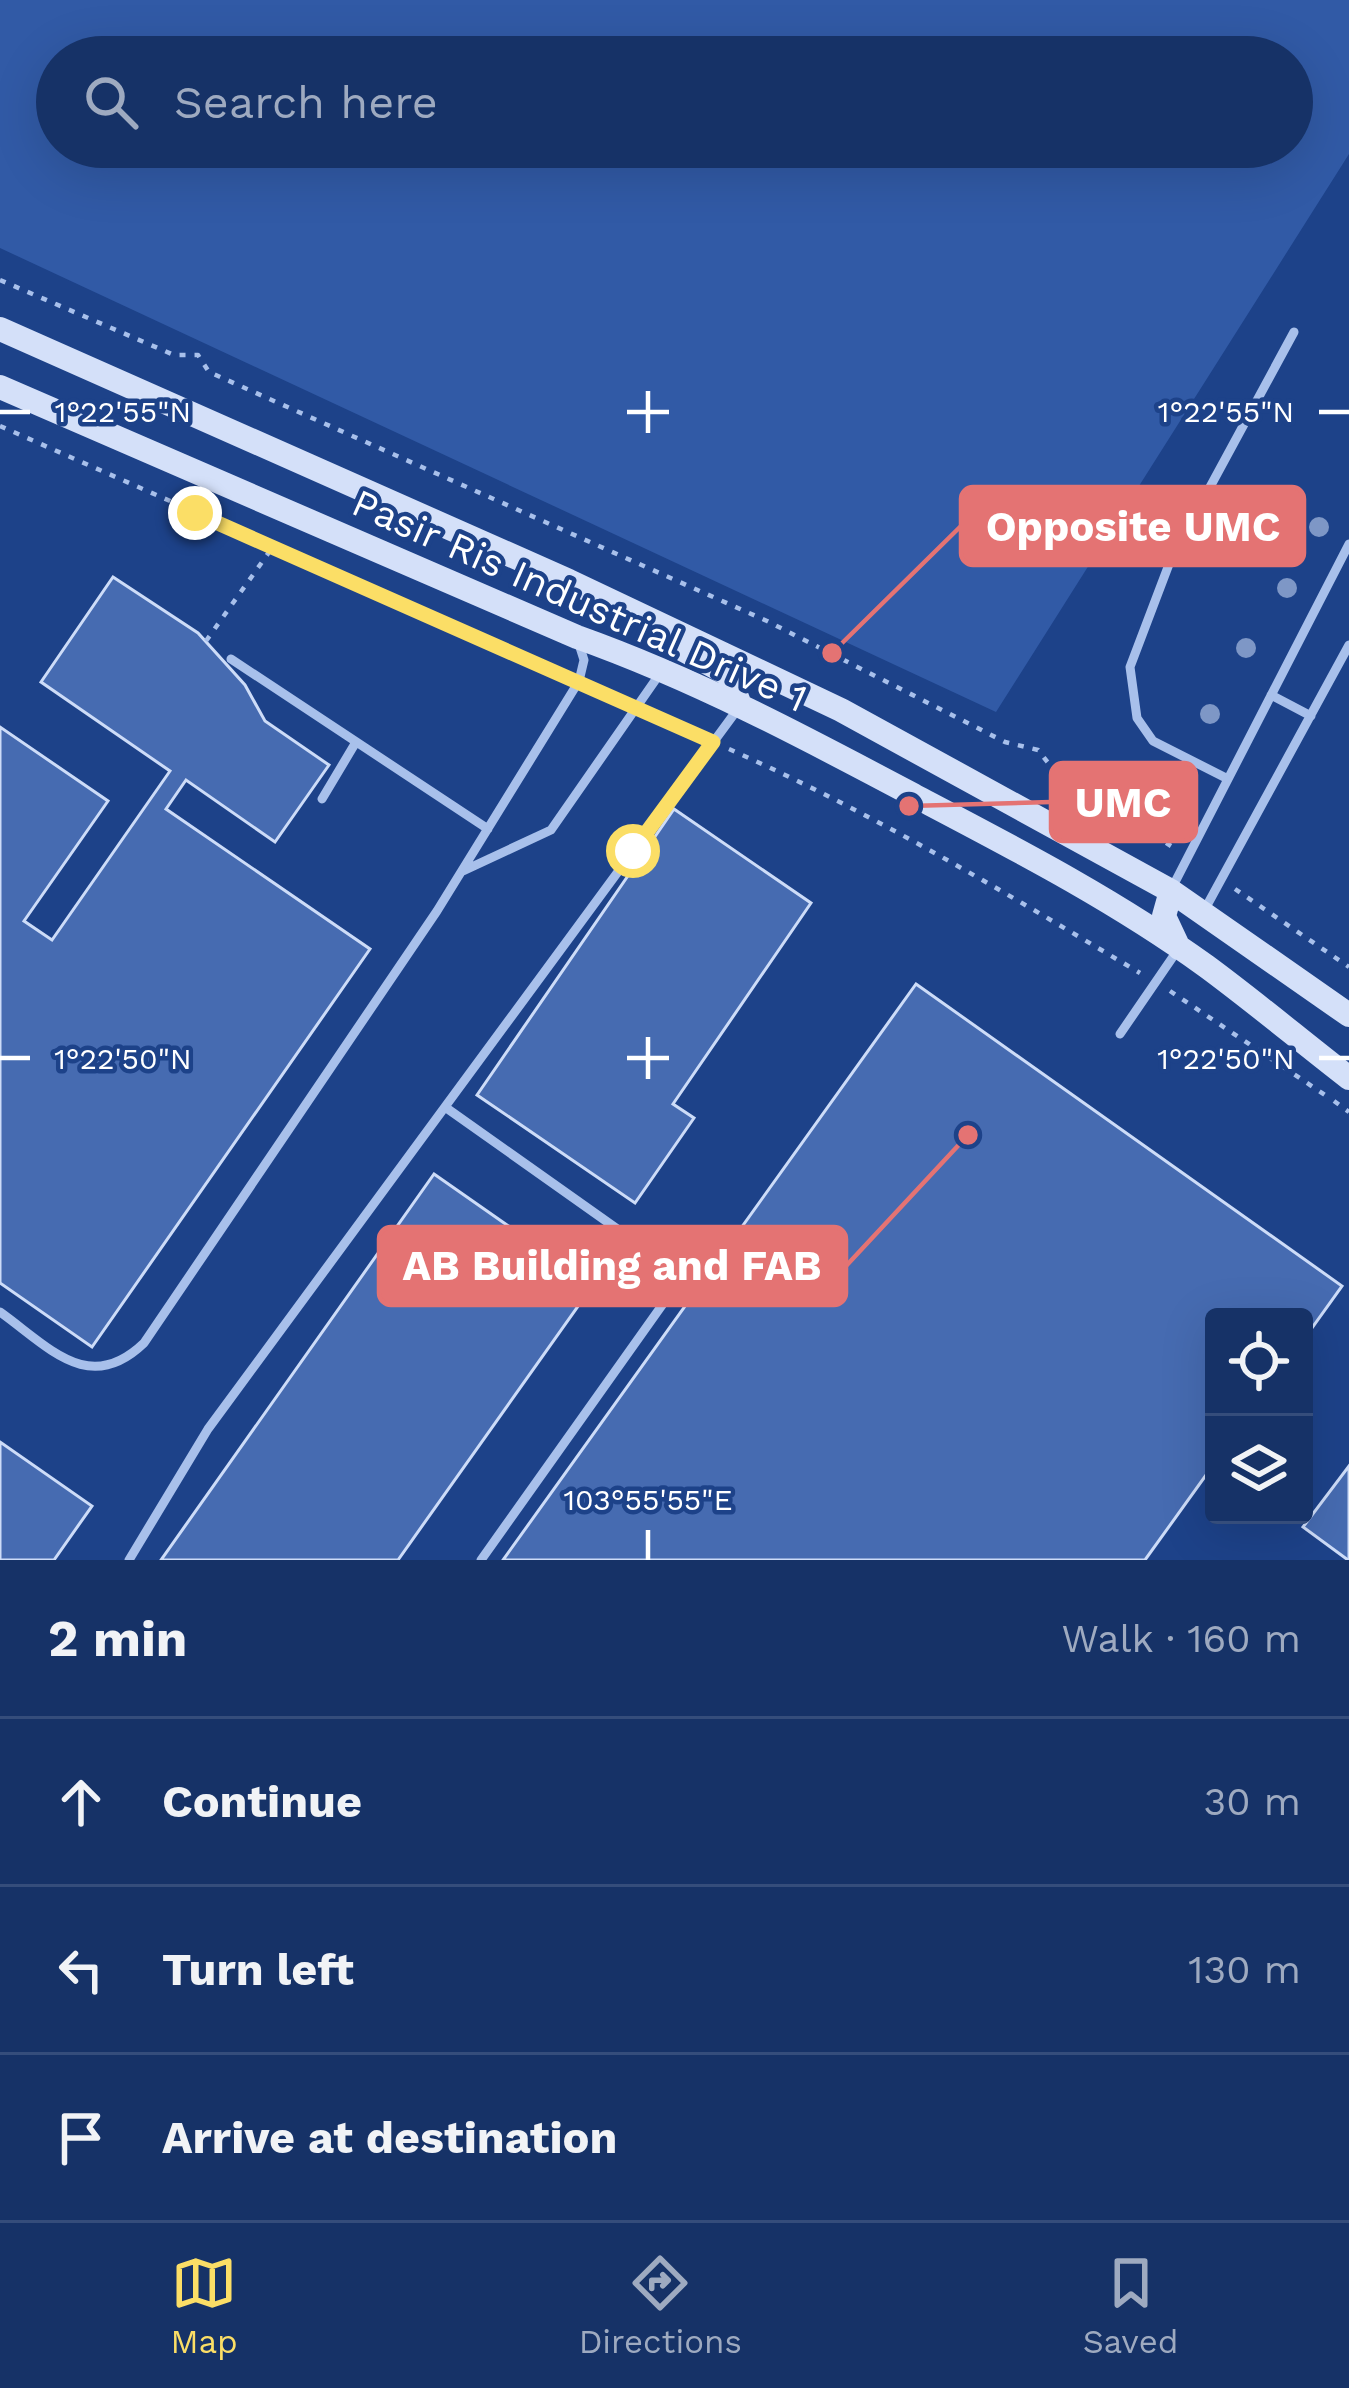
<!DOCTYPE html>
<meta charset="utf-8">
<style>
:root{--surface:#163267;--page:#1f3a6d;--text:#f1f3f6;--muted:#9eaac0;--line:#354d7b;--accent:#fbde66}
body{margin:0;font-family:"Work Sans",sans-serif;background:var(--page);color:var(--text)}
.controls{position:absolute;right:36px;bottom:36px;display:grid;overflow:hidden;border-radius:12px;box-shadow:0 12px 48px #0002}
.controls button{width:108px;height:108px;display:grid;place-items:center;padding:0;border:0;border-bottom:3px solid var(--line);background:var(--surface);color:var(--text);font:60px sans-serif}
.stop{position:absolute;width:36px;height:36px;margin:-27px;border:9px solid #fbde66;border-radius:50%;background:#fff}
.stop.end{background:#fbde66;border-color:#fff;box-shadow:0 3px 12px #0008}
.list{margin:0;padding:0;list-style:none}
h2{display:flex;justify-content:space-between;align-items:center;height:156px;margin:0;padding:0 48px;font-size:51px}
h2 small{font-size:39px;font-weight:400;color:var(--muted)}
.list li{display:grid;grid-template-columns:78px 1fr auto;gap:36px;align-items:center;box-sizing:border-box;height:168px;padding:0 48px;border-top:3px solid var(--line)}
.list b{display:block;font-size:45px;white-space:nowrap}
.list em{font-size:39px;font-style:normal;color:var(--muted)}
.icon{flex:none;width:66px;height:66px;fill:none;stroke:currentColor;stroke-width:2;stroke-linecap:round;stroke-linejoin:round}
.map{position:relative;flex:none;width:1349px;height:1560px;overflow:hidden}
.search{position:absolute;background:var(--surface);box-shadow:0 12px 48px #0002;left:36px;right:36px;top:36px;height:132px;display:flex;align-items:center;gap:30px;box-sizing:border-box;padding:0 42px;border-radius:66px;color:var(--muted);font-size:45px}
.sheet{height:660px;background:var(--surface)}
nav{display:flex;justify-content:space-around;align-items:center;box-sizing:border-box;height:168px;border-top:3px solid var(--line);background:var(--surface);font-size:33px;color:var(--muted)}
nav a{display:grid;justify-items:center;gap:6px}
nav .on{color:var(--accent)}
.map>svg:first-child{display:block}
</style>
<div class="map">
<svg width="1349" height="1560" viewBox="0 0 1349 1560">
<rect width="100%" height="100%" fill="#1d4289"/>
<path fill="#315aa6" fill-rule="evenodd" d="M0,0h1349v154l-353,558 -996,-464zM57,57h1235v90h-1235z"/>
<path fill="#466bb1" stroke="#cddcf8" stroke-width="3" d="M113,577l85,56 47,52 20,36 64,44 -54,77 -89,-62 -20,29 204,140 -278,398 -92,-64v-556l108,74 -84,120 28,19 118,-169 -129,-89z
M674,809l137,94 -138,201 21,14 -59,85 -158,-108z
M916,984l426,302 -38,53v-22h-90v147l-69,96h-642z
M434,1174l159,111 -195,275h-237z
M0,1442l92,64 -38,54h-54z
M1349,1466v94h-1l-45,-33z"/>
<g fill="none" stroke-linecap="round" stroke-linejoin="round">
<path stroke="#a8c0eb" stroke-width="4.5" stroke-dasharray="6 9" stroke-linecap="butt" d="M0,280l174,75h24l11,17 558,249 238,121 33,8 15,19 118,77
M0,426l560,247
M206,641l66,-93
M597,690l22,11
M651,716l45,19
M729,749c146,65 273,142 411,224
M1235,889l114,78
M1170,991l155,104
M1334,1101l15,11"/>
<path stroke="#a8c0eb" stroke-width="9" d="M231,659l257,170
M1271,695l40,21
M1228,779l-75,-38 -16,-23 -7,-51 41,-108 123,-227
M322,799l34,-57
M463,871l88,-41 110,-158
M1173,886l176,-342
M1205,909l144,-264
M1120,1034l59,-86
M445,1107l209,148 14,21 2,18 -189,266
M0,1312c49,35 89,84 144,31l293,-432 142,-230 5,-21 -6,-19
M129,1560l79,-131 529,-719"/>
<path stroke="#d4e0f9" stroke-width="24" d="M0,329l569,252 272,129 330,181 178,124
M0,387l577,250c118,42 227,100 338,159 99,52 200,104 291,170 49,36 95,75 143,112
M665,640l63,34 12,31
M1171,891l-7,25 15,32"/>
</g>
<g fill="#7e97c6">
<circle cx="1319" cy="527" r="10"/>
<circle cx="1287" cy="588" r="10"/>
<circle cx="1246" cy="648" r="10"/>
<circle cx="1210" cy="714" r="10"/>
</g>
<g fill="none" stroke-linecap="round" stroke-linejoin="round">
<path stroke="#fbde66" stroke-width="15" d="M195,513l518,229 -80,109"/>
</g>
<path fill="none" stroke="#fff" stroke-width="4.5" d="M648,391v42M0,412h30M627,412h42M1319,412h30M648,1037v42M0,1058h30M627,1058h42M1319,1058h30M648,1530v30"/>
<g text-anchor="middle" stroke-width="9" stroke-linejoin="round" paint-order="stroke">
<g font-size="39" fill="#fff" stroke="#1d4289">
<text transform="translate(580 600) rotate(24)" y="14">Pasir Ris Industrial Drive 1</text>
</g>
</g>
<g font-size="30" text-anchor="middle" fill="#fff" stroke="#1d4289" stroke-width="9" stroke-linejoin="round" paint-order="stroke">
<text x="123" y="422">1°22'55"N</text>
<text x="1226" y="422">1°22'55"N</text>
<text x="123" y="1069">1°22'50"N</text>
<text x="1226" y="1069">1°22'50"N</text>
<text x="648" y="1510">103°55'55"E</text>
</g>
<path fill="none" stroke="#e47373" stroke-width="4.5" d="M832 653L961 526M909 806L1051 802M968 1135L846 1266"/>
<g fill="#e47373" stroke="#1d4289" stroke-width="4.5">
<circle cx="832" cy="653" r="12"/>
<circle cx="909" cy="806" r="12"/>
<circle cx="968" cy="1135" r="12"/>
</g>
<g fill="#e47373" stroke="#e47373" stroke-width="4.5">
<rect x="961" y="487" width="343" height="78" rx="12"/>
<rect x="1051" y="763" width="145" height="78" rx="12"/>
<rect x="379" y="1227" width="467" height="78" rx="12"/>
</g>
<g font-size="42" text-anchor="middle" font-weight="bold" fill="#fff">
<text x="1133" y="541">Opposite UMC</text>
<text x="1123" y="817">UMC</text>
<text x="612" y="1280">AB Building and FAB</text>
</g>
</svg>
<div class="controls">
<button><svg class="icon" aria-label="locate" viewBox="0 0 24 24"><circle cx="12" cy="12" r="6"/><path d="M12 2v4M12 18v4M2 12h4M18 12h4"/></svg></button>
<button><svg class="icon" aria-label="layers" viewBox="0 0 24 24"><path d="M12 4l9 5-9 5-9-5zM3 14l9 5 9-5"/></svg></button>
</div>
<div class="stop" style="left:633px;top:851px"></div>
<div class="stop end" style="left:195px;top:513px"></div>
<div class="search"><svg class="icon" aria-label="search" viewBox="0 0 24 24"><circle cx="10" cy="10" r="6"/><path d="M15 15l6 6"/></svg>Search here</div>
</div>
<section class="sheet">
<h2>2 min<small>Walk · 160 m</small></h2>
<ul class="list">
<li><svg class="icon" aria-label="ahead" viewBox="0 0 24 24"><path d="M12 20V5M6 11l6-6 6 6"/></svg><div><b>Continue</b></div><em>30 m</em></li>
<li><svg class="icon" aria-label="left" viewBox="0 0 24 24"><path d="M17 20v-9H6M10 6l-5 5 5 5"/></svg><div><b>Turn left</b></div><em>130 m</em></li>
<li><svg class="icon" aria-label="arrive" viewBox="0 0 24 24"><path d="M6 21V4h12l-3 4 3 4H6"/></svg><div><b>Arrive at destination</b></div></li>
</ul>
</section>
<nav>
<a class="on"><svg class="icon" aria-label="map" viewBox="0 0 24 24"><path d="M3 6l6-2 6 2 6-2v14l-6 2-6-2-6 2zM9 4v14M15 6v14"/></svg>Map</a>
<a><svg class="icon" aria-label="directions" viewBox="0 0 24 24"><path d="M12 3l9 9-9 9-9-9zM9 14v-3h6M13 9l2 2-2 2"/></svg>Directions</a>
<a><svg class="icon" aria-label="saved" viewBox="0 0 24 24"><path d="M7 4h10v16l-5-4-5 4z"/></svg>Saved</a>
</nav>
